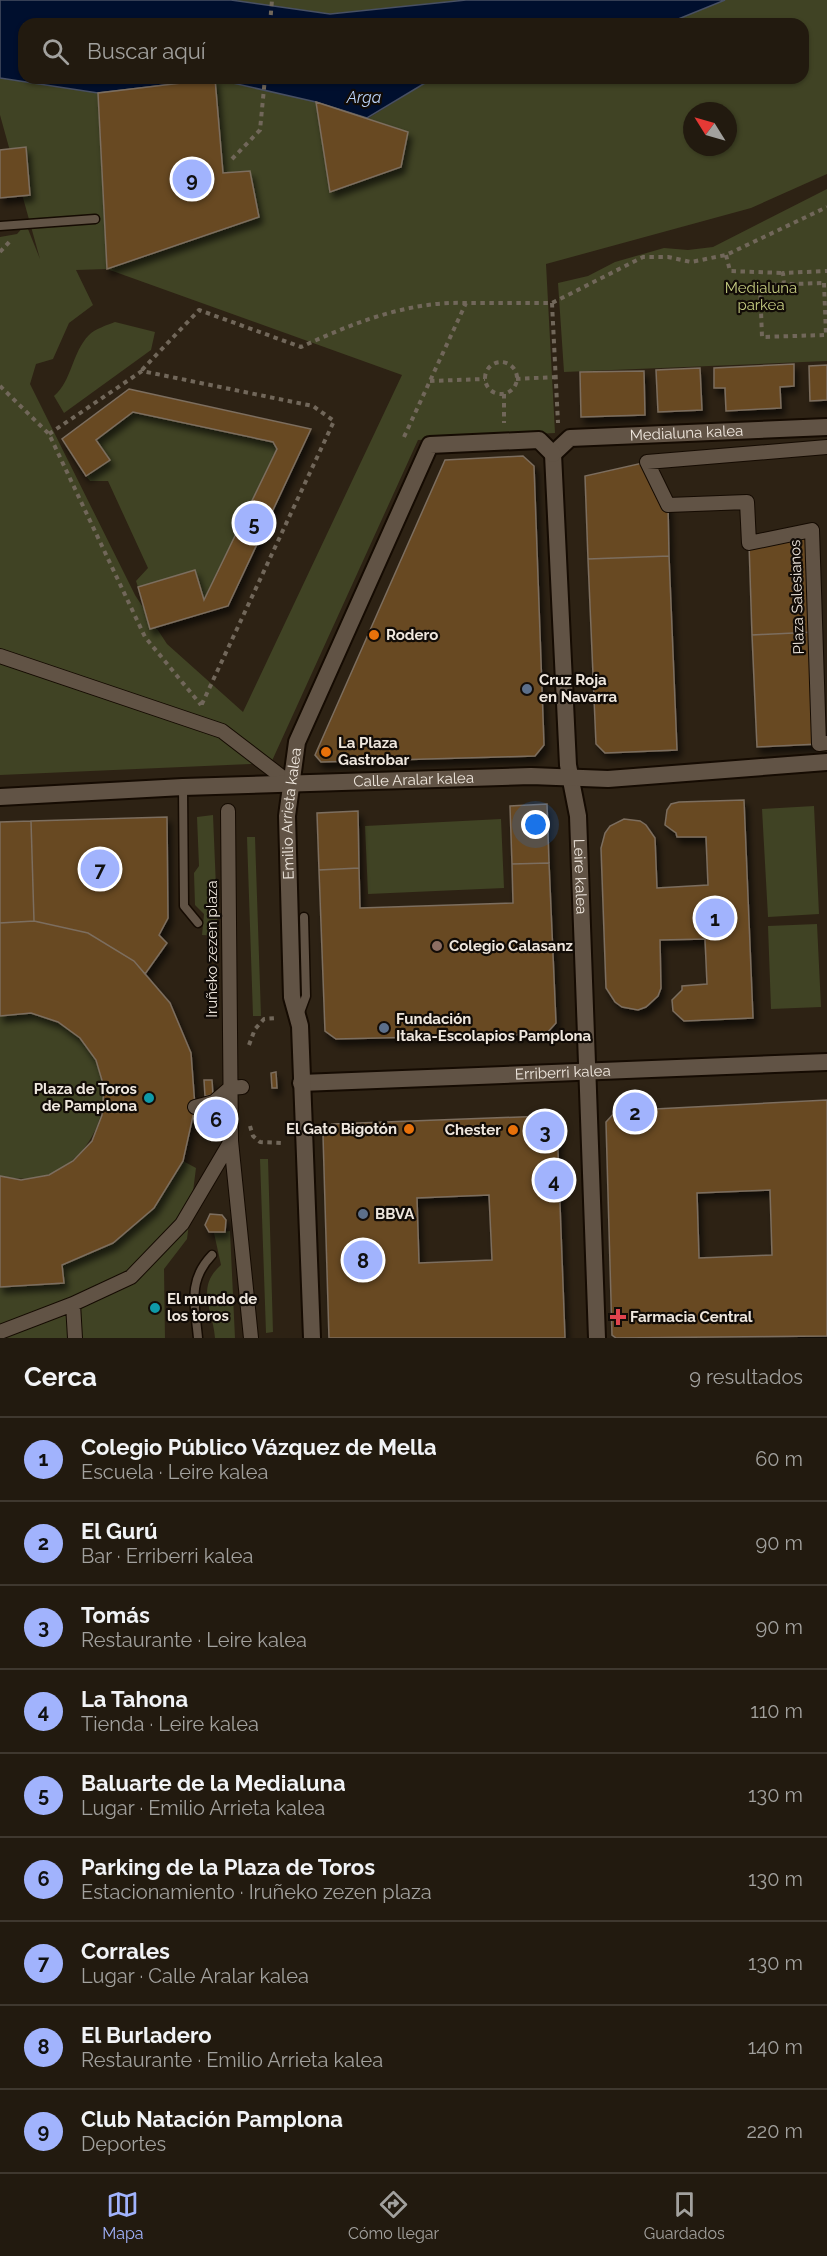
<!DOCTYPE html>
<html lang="es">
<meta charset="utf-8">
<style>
:root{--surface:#221a0f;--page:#2a2318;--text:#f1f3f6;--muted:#a2a19e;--line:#3f382f;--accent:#a1b3fd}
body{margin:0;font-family:Raleway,sans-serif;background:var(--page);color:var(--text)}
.compass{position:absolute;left:683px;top:102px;width:54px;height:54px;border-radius:50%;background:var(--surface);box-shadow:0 2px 4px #0004;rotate:307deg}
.you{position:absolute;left:536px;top:825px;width:21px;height:21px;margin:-15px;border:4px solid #fff;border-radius:50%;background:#1a73e8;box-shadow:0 0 0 9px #1a73e833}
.badge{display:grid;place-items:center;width:39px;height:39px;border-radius:50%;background:var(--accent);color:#111;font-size:20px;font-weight:700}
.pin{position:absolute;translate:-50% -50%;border:3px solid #fff;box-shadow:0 2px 6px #0006}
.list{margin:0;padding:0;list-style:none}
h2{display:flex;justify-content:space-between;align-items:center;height:78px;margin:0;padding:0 24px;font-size:26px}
h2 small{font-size:20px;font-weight:400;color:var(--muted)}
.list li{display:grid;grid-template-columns:39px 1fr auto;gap:18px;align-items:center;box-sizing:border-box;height:84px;padding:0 24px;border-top:2px solid var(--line)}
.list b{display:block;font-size:22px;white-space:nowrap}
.list p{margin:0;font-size:20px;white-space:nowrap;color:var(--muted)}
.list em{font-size:20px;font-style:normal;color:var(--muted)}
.icon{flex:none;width:33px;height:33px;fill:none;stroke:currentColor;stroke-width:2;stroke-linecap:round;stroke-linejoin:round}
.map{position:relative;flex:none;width:827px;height:1338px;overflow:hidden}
.search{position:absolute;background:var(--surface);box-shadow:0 2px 4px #0004;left:18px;right:18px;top:18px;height:66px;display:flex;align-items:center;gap:15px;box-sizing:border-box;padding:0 21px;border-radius:18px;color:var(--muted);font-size:22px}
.sheet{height:834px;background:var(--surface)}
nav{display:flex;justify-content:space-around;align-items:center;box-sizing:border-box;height:84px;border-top:2px solid var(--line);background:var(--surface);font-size:16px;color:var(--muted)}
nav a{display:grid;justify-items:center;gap:3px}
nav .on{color:var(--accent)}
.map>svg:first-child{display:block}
</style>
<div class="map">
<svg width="827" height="1338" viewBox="0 0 827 1338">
<defs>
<filter id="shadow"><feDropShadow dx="3.5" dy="6" stdDeviation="3" flood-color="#0009"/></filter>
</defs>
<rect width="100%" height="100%" fill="#2d2214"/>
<path fill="#404324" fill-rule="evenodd" d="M231,0h235l-136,14z
M725,0h102v174l-76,34 -205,56 9,169 -137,7 -147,323 -271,12v-538l17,-3 9,-10 14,35 -40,-144v-37l98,15 117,-14 101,23 51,17 63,-39 11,-2h362v-54h-137zM692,111h36v36h-36zM107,269l295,106 -159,337 -76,-68 -32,-49 -105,-211 6,-20 17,-5 16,-36 24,-18 -17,-35z
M827,189v172l-263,11 -6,-89 30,-7 27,-14 49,-14 24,2 25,-3z
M115,322l40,10 -4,18 -87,63 -10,-17c18,-15 18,-44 35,-61 6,-6 18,-10 26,-13z
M133,412l140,30 4,7 -73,151 -9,-30 -57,17 -2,-6 12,-13 -40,-87h-18l-4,-5 24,-16 -14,-20z
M814,806l5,108 -51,3 -6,-108z
M213,815l5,121 -16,-1 2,-21 -9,-9 -1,-32 5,-7 -2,-49z
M501,819l3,69 -136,6 -3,-68z
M247,837h8l6,179h-8z
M817,924l4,83 -50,2 -3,-83z
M31,1013c18,6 35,11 49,25 43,42 23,114 -30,136 -16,7 -34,5 -50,2v-160z
M260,1159h8l5,173 -7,1z
M183,1161l13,7 -9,71 -23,30 1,69h-165v-51l64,-4 -2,-18 51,-22 41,-36z
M230,1231l5,107h-20c-2,-29 -20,-50 6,-73l-7,-32z"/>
<path fill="#000f2e" stroke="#485063" stroke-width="1.5" d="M0,0h231l99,14 136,-14h259l-59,24h-642v54h417l-11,2 -63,38 -51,-16 -101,-23 -117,14 -98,-15z"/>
<path fill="#684823" stroke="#7c6e5e" stroke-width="1.5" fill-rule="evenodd" filter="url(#shadow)" d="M215,79l8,94 27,-2 9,46 -152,52 -9,-176z
M316,102l92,30 -7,35 -71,25z
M26,147l4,48 -30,3v-48z
M794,364v22l-14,1 1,21 -55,3 -1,-23h-11v-20z
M827,365v35l-17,1 -1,-35z
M700,368l2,42 -44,2 -2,-42z
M644,371l1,44 -64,2 -1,-45z
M129,389l182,40 -83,177 -78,23 -12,-42 57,-17 9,30 73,-151 -4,-7 -140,-30 -37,28 14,20 -24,16 -24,-37z
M523,456l11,10 10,279 -9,11 -214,6 -6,-7 130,-295z
M647,462l21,43 1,51 -81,3 -3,-83z
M812,530l3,102 -63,3 -3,-92z
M669,556l8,194 -72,3 -9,-9 -8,-185z
M815,632l4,112 -62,3 -5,-112z
M744,800l9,218 -69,3 -11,-10 -1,-11 10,-10v-4l25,-2 -2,-45 -45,1 1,48 -3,8 -12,11 -8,3 -16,-3 -7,-5 -9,-14 -5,-140 4,-15 5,-7 14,-7 16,2 6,4 9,13 2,50 51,-3 -2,-48h-29l-1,-4 -11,-8 2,-15 4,-6 8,-2z
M547,804l2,59 -37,1 -2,-58z
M358,811l1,57 -40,2 -2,-57z
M167,817l1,101 -9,17 8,8 -22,31 -11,-13 -46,-28 -54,-12 -3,-100z
M31,821l3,100 -34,2v-101z
M549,863l7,160 -10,11 -210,5 -11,-8 -6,-161 40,-2 1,40 153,-5 -1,-39z
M34,921l54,12 46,28 36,42 21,50 4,54 -12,54 -29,47 -41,35 -51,22 2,18 -64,4v-111l21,4 28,-5 24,-14 19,-20 10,-26 2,-28 -8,-27 -16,-22 -22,-16 -27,-9 -31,3v-93z
M276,1072l1,16h-5l-1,-15z
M204,1080h8l1,15 -8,1z
M827,1100v236l-211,2 -4,-3 -6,-213 10,-11zM770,1190l2,65 -73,3 -2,-65z
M547,1116l10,9 8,213h-236l-6,-203 9,-11zM489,1195l3,65 -73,3 -2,-65z
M210,1214l12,1 4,5 -1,12h-16l-4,-7z"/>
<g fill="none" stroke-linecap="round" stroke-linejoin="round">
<g stroke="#150b02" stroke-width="11">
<path id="service" d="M0,226l95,-7
M183,787l1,119 14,17
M299,1015l7,-19 -2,-79
M198,1338c-3,-33 -11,-57 14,-83"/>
</g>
<g stroke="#150b02" stroke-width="16">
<path id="pedestrian" d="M827,447l-180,15 21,43 79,-3 2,41 63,-13 7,214 8,-1
M0,656l222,75 69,53
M195,1107l19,-5 16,-14 12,-1
M231,1141l20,197
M0,1332l73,-28
M75,1338l-2,-34 58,-27 51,-53 49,-83 -3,-330"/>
</g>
<g stroke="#150b02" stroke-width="20">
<g id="minor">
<path id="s1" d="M553,454l15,311 10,51 19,522"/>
<path id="s2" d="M553,454l17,-16 257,-11"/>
<path id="s3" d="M0,797l183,-10 348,-11 77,3 219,-17"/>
<path id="s4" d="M301,1083l526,-21"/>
<path id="s5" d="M312,1338l-12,-312 -8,-29 -5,-181 10,-74 133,-297 109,-5 14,14"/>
</g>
</g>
<path stroke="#71675a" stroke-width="4" stroke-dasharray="4.5 4.5" stroke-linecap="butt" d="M270,24l2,-24
M232,159l28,-29 5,-52
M0,252l11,-12
M726,255l4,16 53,2
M824,283l2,52 -64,2 -2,-52z
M784,285l-1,-12 44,-2
M552,303l6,120
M485 378a16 16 0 1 1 32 0a16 16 0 1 1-32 0Z
M142,370l57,-60 102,37c52,-24 107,-46 165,-44
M516,379l40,-2
M430,381l55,-2
M0,386l49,48 96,203 56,68
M504,394v29
M49,434l93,-63 171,35 21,15 -133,285
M404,437l62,-134h86l91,-46h25l23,5 35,-7 101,-48
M249,1045l6,-16 9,-10 13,-1
M250,1126l3,10 7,6 22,1"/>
<use href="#service" stroke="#615345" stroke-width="8"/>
<use href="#pedestrian" stroke="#615345" stroke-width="14"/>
<use href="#minor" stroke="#615345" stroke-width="16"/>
</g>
<g fill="#e8710a" stroke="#120c07" stroke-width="2">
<circle cx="374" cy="635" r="6"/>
<circle cx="326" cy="752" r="6"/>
<circle cx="409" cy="1129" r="6"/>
<circle cx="513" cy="1130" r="6"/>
</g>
<g fill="#5c6f8a" stroke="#120c07" stroke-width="2">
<circle cx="527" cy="689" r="6"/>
<circle cx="384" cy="1028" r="6"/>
<circle cx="363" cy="1214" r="6"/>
</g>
<circle fill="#8d6e63" stroke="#120c07" stroke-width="2" cx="437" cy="946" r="6"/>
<g fill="#0f9aa8" stroke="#120c07" stroke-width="2">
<circle cx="149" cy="1098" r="6"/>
<circle cx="155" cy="1308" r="6"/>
</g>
<path fill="#e0444e" stroke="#120c07" stroke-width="2" d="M615 1308h6v6h6v6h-6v6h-6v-6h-6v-6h6z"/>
<g text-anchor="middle" stroke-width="4.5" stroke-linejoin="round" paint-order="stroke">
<g font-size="15" fill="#c4cb80" stroke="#120c07">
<text x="761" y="293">Medialuna<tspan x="761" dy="17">parkea</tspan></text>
</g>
<g font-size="15" fill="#efe7de" stroke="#120c07">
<text dy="5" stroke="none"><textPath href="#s2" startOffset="140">Medialuna kalea</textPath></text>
<text transform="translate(797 597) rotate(-92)" y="5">Plaza Salesianos</text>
<text dy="5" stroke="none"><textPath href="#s3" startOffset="414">Calle Aralar kalea</textPath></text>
<text dy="5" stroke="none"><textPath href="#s5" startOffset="526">Emilio Arrieta kalea</textPath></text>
<text dy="5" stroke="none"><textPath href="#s1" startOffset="424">Leire kalea</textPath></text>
<text transform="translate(212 949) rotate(-90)" y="5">Iruñeko zezen plaza</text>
<text dy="5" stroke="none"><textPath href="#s4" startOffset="262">Erriberri kalea</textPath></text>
</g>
<g font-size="15" font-weight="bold" fill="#efe7de" stroke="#120c07" text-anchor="start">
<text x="386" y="640">Rodero</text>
<text x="539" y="685">Cruz Roja<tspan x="539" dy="17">en Navarra</tspan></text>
<text x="338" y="748">La Plaza<tspan x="338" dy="17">Gastrobar</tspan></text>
<text x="449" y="951">Colegio Calasanz</text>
<text x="396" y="1024">Fundación<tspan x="396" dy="17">Itaka-Escolapios Pamplona</tspan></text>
<text x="137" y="1094" text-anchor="end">Plaza de Toros<tspan x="137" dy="17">de Pamplona</tspan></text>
<text x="397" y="1134" text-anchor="end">El Gato Bigotón</text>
<text x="501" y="1135" text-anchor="end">Chester</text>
<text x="375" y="1219">BBVA</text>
<text x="167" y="1304">El mundo de<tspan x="167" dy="17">los toros</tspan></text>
<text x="630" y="1322">Farmacia Central</text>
</g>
<g font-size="16" font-style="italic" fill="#bbd3f9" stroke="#120c07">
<text x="364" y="103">Arga</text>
</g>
</g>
</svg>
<svg class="compass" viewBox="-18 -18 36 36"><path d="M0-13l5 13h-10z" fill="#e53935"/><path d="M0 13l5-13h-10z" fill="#a2a19e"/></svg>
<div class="you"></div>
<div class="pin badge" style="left:715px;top:918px">1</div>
<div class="pin badge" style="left:635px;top:1112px">2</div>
<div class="pin badge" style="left:545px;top:1131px">3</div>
<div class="pin badge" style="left:554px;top:1180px">4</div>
<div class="pin badge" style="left:254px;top:523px">5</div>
<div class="pin badge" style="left:216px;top:1119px">6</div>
<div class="pin badge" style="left:100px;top:869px">7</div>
<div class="pin badge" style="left:363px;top:1260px">8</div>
<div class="pin badge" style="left:192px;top:179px">9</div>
<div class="search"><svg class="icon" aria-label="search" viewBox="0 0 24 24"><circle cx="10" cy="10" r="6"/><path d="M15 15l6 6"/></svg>Buscar aquí</div>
</div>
<section class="sheet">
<h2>Cerca<small>9 resultados</small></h2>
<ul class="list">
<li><span class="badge">1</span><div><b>Colegio Público Vázquez de Mella</b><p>Escuela · Leire kalea</p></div><em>60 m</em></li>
<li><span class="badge">2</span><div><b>El Gurú</b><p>Bar · Erriberri kalea</p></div><em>90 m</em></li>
<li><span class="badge">3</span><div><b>Tomás</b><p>Restaurante · Leire kalea</p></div><em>90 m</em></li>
<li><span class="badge">4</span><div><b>La Tahona</b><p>Tienda · Leire kalea</p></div><em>110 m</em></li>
<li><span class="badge">5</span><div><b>Baluarte de la Medialuna</b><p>Lugar · Emilio Arrieta kalea</p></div><em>130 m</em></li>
<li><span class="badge">6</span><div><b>Parking de la Plaza de Toros</b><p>Estacionamiento · Iruñeko zezen plaza</p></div><em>130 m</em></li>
<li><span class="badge">7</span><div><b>Corrales</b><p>Lugar · Calle Aralar kalea</p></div><em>130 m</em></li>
<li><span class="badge">8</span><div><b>El Burladero</b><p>Restaurante · Emilio Arrieta kalea</p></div><em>140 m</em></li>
<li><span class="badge">9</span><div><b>Club Natación Pamplona</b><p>Deportes</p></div><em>220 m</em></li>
</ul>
</section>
<nav>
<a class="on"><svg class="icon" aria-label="map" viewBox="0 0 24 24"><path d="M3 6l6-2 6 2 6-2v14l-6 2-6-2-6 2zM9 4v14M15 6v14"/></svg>Mapa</a>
<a><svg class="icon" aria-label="directions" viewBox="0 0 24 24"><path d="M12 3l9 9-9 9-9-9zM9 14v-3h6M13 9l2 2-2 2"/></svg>Cómo llegar</a>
<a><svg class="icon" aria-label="saved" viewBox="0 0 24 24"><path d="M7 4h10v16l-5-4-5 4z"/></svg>Guardados</a>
</nav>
